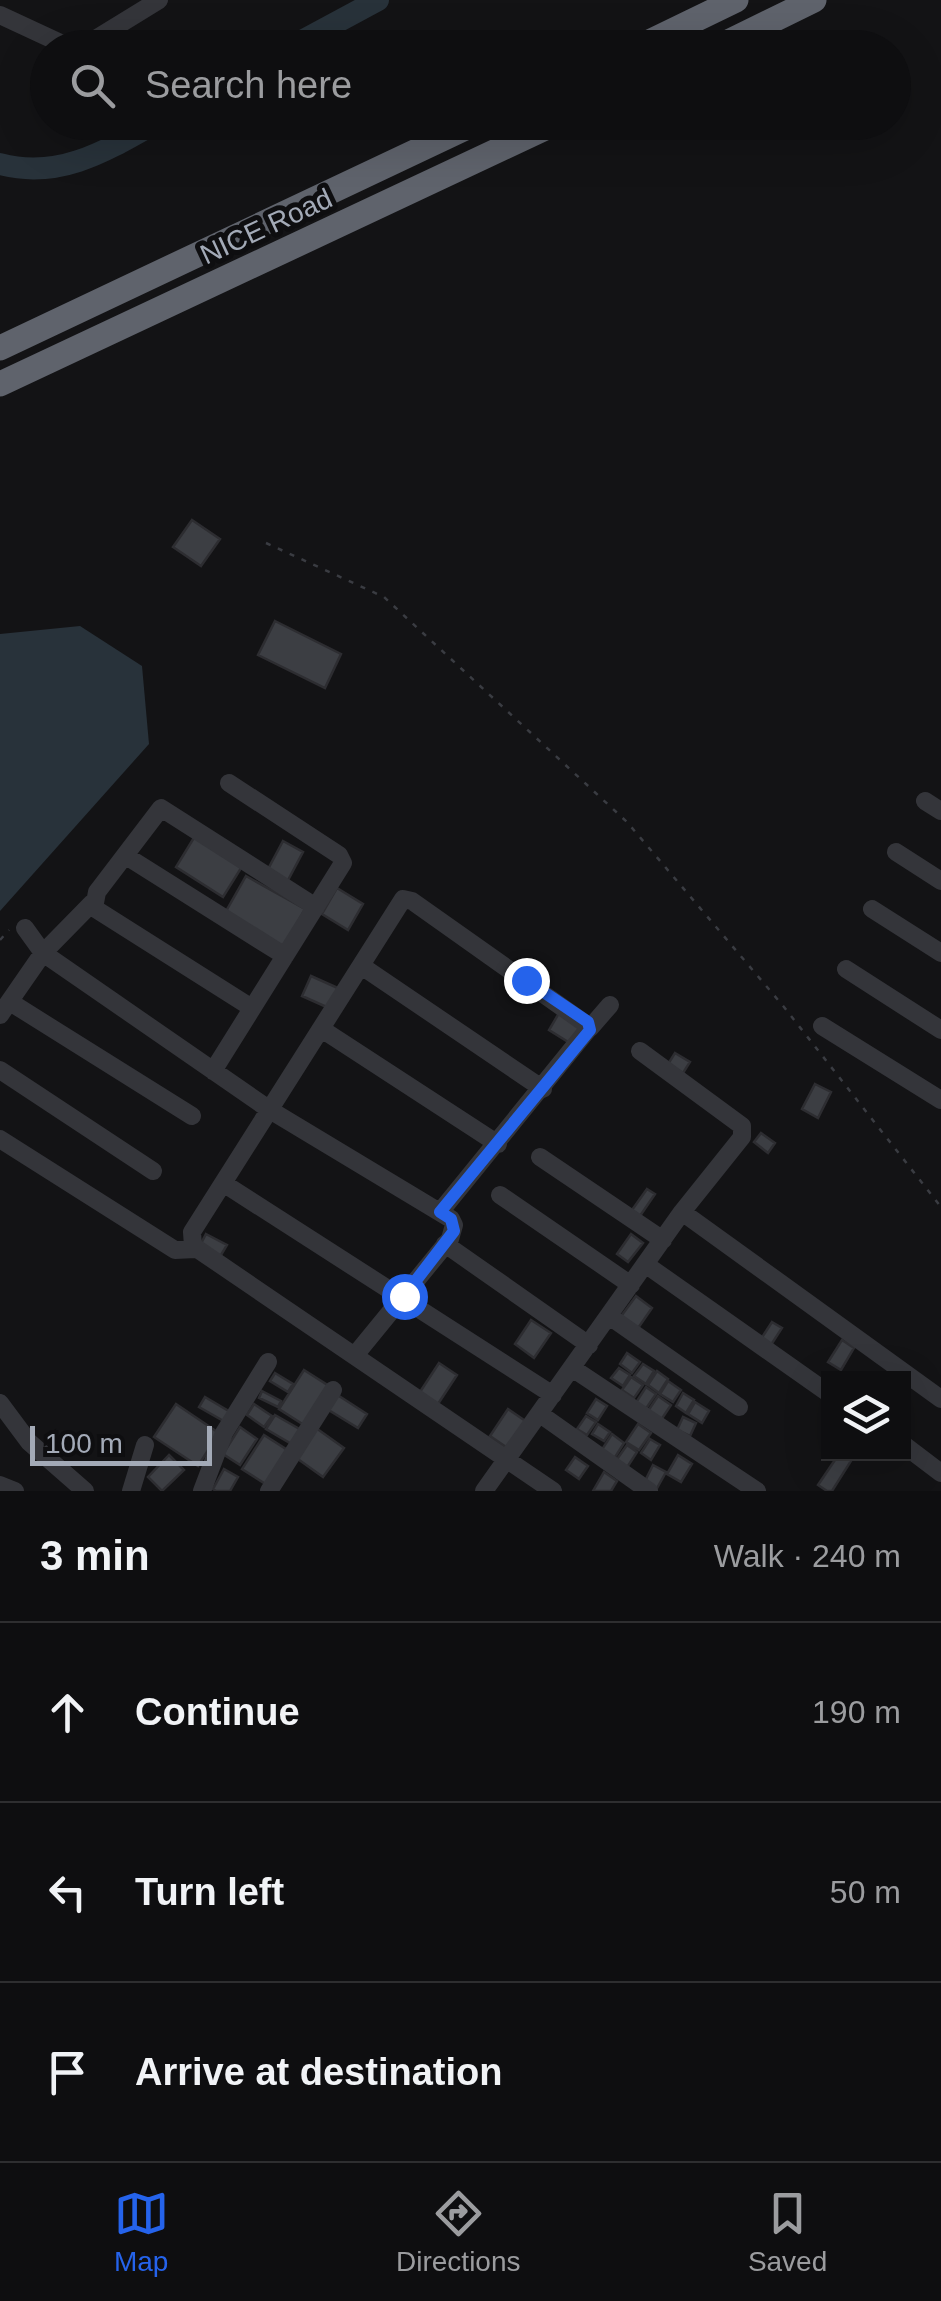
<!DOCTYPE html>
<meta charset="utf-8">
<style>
:root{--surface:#0e0e10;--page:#171719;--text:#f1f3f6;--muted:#9b9c9f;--line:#2e2e30;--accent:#2563eb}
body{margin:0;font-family:Helvetica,sans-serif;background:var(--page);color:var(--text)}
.controls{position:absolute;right:30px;bottom:30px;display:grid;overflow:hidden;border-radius:0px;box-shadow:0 10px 40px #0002}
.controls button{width:90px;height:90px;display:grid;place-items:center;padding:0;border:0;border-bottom:2px solid var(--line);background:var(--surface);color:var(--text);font:50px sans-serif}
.scale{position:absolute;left:30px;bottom:25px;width:182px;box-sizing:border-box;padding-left:10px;border:5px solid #a3aab7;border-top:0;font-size:28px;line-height:35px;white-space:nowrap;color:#a3aab7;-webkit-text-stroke:8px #0e0e10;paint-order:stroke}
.stop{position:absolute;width:30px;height:30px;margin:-22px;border:8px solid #2563eb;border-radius:50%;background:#fff}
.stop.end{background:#2563eb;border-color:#fff;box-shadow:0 2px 10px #0008}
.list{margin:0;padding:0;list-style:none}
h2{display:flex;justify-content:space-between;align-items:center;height:130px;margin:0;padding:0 40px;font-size:42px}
h2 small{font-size:32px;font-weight:400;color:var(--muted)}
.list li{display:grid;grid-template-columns:65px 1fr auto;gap:30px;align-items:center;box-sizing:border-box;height:180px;padding:0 40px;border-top:2px solid var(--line)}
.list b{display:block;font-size:38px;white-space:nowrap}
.list em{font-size:32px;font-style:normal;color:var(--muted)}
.icon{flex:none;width:55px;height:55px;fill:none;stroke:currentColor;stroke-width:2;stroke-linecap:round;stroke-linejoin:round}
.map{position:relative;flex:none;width:941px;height:1491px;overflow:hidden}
.search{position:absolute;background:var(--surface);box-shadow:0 10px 40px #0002;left:30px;right:30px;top:30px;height:110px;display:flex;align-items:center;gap:25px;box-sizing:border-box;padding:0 35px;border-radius:55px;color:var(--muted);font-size:38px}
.sheet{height:670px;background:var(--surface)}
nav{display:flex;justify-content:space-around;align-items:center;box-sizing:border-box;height:140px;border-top:2px solid var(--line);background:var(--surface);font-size:28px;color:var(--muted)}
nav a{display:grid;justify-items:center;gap:5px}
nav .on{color:var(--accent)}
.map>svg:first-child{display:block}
</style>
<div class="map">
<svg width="941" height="1491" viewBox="0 0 941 1491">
<rect width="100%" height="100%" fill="#131315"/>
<path fill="#28323a" d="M80,626l62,40 7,78 -149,167v-277z"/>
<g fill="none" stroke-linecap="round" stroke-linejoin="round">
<path stroke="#28323a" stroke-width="22" d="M289,48l89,-48
M0,164c59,16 106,-13 157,-42"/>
</g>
<path fill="#3c3e43" stroke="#2d2d31" stroke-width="2.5" d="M192,520l28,19 -19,27 -28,-19z
M275,621l66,33 -16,34 -67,-33z
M195,836l48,29 -20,32 -47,-30z
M283,841l20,11 -16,30 -20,-11z
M246,876l59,33 -21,38 -59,-34z
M337,888l26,16 -15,26 -26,-16z
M311,976l29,13 -9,20 -29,-13z
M559,1013l24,16 -10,16 -24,-15z
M675,1053l15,9 -7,11 -15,-9z
M815,1084l16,8 -13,26 -16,-9z
M761,1133l14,10 -7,10 -14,-11z
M647,1189l8,5 -15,22 -8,-6z
M206,1234l21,11 -9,15 -20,-11z
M631,1234l12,9 -15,19 -11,-8z
M636,1296l16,12 -16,23 -17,-12z
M531,1320l20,13 -17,25 -19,-14z
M772,1322l10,6 -13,20 -10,-6z
M842,1340l12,8 -13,22 -13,-8z
M627,1353l13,9 -8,11 -12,-9z
M439,1363l18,12 -21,32 -18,-12z
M643,1364l11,7 -8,13 -12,-8z
M619,1368l11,7 -7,11 -12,-8z
M304,1370l25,16 -25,39 -25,-16z
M657,1371l11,8 -9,14 -11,-8z
M275,1373l18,11 -5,8 -18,-11z
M631,1377l12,8 -9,13 -12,-8z
M668,1381l13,9 -8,12 -13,-8z
M646,1387l10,7 -11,16 -10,-6z
M262,1391l19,10 -3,6 -19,-9z
M683,1393l11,7 -8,13 -10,-7z
M336,1394l31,20 -9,14 -31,-19z
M658,1396l13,9 -12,18 -13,-9z
M205,1397l27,16 -5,10 -28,-16z
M596,1399l11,7 -9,14 -11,-7z
M695,1402l14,9 -7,12 -14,-9z
M176,1404l43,29 -21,33 -44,-29z
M254,1404l18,12 -8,11 -17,-12z
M508,1409l19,13 -18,27 -19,-13z
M275,1415l28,16 -8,15 -29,-17z
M586,1416l10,6 -9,13 -10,-6z
M683,1417l13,6 -6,13 -13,-6z
M598,1424l12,8 -6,9 -12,-7z
M638,1424l13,9 -12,17 -13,-8z
M240,1427l17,12 -17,26 -17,-11z
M316,1428l28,20 -21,29 -28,-20z
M612,1434l12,9 -12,19 -13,-8z
M264,1435l25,16 -22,34 -25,-16z
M650,1439l10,6 -9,15 -10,-7z
M627,1445l10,7 -11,17 -11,-7z
M839,1454l12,7 -19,30h-5l-9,-6z
M169,1455l15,15 -22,21 -14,-14z
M678,1455l14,9 -11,18 -14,-8z
M575,1457l13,9 -9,13 -13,-9z
M653,1465l13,7 -10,18 -12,-7z
M224,1469l14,8 -8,14h-14l-3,-2z
M604,1472l13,9 -6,10h-18z"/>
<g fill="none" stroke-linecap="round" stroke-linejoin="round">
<path stroke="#3a3c42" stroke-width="2.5" stroke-dasharray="5 8" stroke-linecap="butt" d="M266,543l118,54 243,225 157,185 157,200
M0,940l9,-10"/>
<path stroke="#34353a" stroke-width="18" d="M0,15l71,33
M81,48l78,-48
M925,801l16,10
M896,852l45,29
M126,856l159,100
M872,909l69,44
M25,928l18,25 227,157 181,109 3,6 -4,14 -94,115
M363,967l180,122
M846,969l95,61
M10,1002l182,114
M252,1008l-158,-100 3,-16 64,-84 155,99
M0,1015l43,-62 49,-50
M822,1026l119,74
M590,1028l20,-23
M323,1030l175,114
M0,1070l153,101
M213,1071l130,-208 -4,-8 -110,-72
M0,1139l175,111 20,-1
M540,1157l123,83
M223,1183l330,212
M500,1195l131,90
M440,1212l150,-185 -178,-126 -9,-2 -211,333 1,14 360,245
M682,1212l259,187
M445,1244l144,101
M645,1264l183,129
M609,1316l130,91
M572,1368l185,123
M0,1403l29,39 56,49
M540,1414l109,77
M904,1445l37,28
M0,1485l15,6
M131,1491l14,-46
M202,1491l22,-58 44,-71
M269,1491l64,-101
M484,1491l198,-279 60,-75v-11l-102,-75"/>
<path stroke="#5f636c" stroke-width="25" d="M637,48l99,-48
M716,48l98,-48
M0,348l478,-226
M0,384l558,-262"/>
</g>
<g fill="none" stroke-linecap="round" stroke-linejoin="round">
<path stroke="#2563eb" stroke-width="12" d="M404,1296l50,-65 -3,-12 -11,-7 150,-182 -2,-8 -62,-42"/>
</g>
<g text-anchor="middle" stroke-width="10" stroke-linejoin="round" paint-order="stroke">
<g font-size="28" fill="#a3aab7" stroke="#0e0e10">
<text transform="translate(266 226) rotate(-25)" y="10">NICE Road</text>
</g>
</g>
</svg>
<div class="controls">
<button><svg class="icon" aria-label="layers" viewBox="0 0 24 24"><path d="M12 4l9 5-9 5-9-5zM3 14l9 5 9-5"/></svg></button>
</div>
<div class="scale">100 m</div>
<div class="stop" style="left:404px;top:1296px"></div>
<div class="stop end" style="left:526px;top:980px"></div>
<div class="search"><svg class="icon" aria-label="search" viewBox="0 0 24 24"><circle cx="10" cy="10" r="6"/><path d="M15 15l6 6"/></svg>Search here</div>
</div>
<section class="sheet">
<h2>3 min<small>Walk · 240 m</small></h2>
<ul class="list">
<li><svg class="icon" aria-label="ahead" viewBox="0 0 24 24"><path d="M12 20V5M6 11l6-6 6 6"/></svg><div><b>Continue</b></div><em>190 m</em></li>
<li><svg class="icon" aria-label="left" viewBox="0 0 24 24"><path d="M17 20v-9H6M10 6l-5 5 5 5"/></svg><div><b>Turn left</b></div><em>50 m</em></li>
<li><svg class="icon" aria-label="arrive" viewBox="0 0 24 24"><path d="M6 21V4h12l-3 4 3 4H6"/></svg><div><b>Arrive at destination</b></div></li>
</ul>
</section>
<nav>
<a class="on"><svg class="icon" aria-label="map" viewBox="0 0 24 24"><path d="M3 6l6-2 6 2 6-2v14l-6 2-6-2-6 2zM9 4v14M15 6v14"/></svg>Map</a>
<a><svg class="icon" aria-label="directions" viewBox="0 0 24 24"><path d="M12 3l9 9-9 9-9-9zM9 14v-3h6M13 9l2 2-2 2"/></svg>Directions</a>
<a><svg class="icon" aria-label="saved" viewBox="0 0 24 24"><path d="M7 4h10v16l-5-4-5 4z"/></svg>Saved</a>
</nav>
